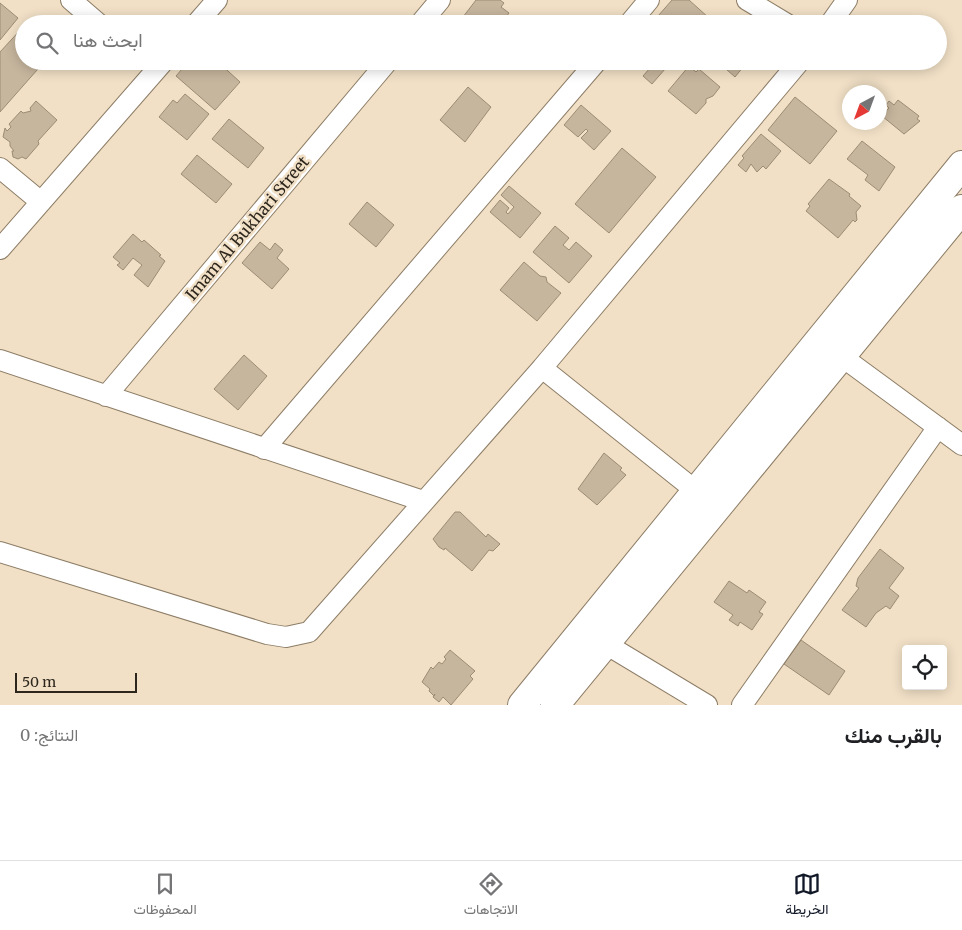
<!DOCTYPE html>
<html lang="ar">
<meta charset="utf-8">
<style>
:root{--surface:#fff;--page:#f2f2f2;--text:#202124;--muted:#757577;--line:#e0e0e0;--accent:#111827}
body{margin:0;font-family:Merriweather,Vazirmatn,serif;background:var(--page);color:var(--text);direction:rtl}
.controls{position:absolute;right:15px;bottom:15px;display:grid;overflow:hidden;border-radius:5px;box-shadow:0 2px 12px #0003}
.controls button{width:45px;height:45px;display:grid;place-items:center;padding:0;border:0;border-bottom:1px solid var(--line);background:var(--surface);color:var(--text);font:25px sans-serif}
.compass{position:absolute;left:842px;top:85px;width:45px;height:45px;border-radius:50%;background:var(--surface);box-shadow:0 2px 12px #0003;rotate:221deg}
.scale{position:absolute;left:15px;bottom:12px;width:122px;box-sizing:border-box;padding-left:5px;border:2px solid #2d261d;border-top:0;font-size:14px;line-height:18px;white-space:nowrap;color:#2d261d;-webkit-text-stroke:4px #f1e0c6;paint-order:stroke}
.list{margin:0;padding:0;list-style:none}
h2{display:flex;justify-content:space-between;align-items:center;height:65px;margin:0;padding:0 20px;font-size:21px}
h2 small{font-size:16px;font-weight:400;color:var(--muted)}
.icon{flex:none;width:28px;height:28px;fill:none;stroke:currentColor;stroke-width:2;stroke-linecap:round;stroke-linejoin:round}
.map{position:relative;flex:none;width:962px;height:705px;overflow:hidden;direction:ltr}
.search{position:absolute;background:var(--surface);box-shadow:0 2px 12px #0003;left:15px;right:15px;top:15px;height:55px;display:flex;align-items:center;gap:12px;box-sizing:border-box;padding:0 18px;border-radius:28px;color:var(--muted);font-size:19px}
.sheet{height:155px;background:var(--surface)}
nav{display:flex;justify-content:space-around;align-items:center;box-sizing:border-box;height:70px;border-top:1px solid var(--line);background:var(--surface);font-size:14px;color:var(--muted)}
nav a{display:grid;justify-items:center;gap:2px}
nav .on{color:var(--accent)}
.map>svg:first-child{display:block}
</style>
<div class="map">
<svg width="962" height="705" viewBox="0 0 962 705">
<rect width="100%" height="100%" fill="#f1e0c6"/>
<path fill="#c7b69e" stroke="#9c8c74" d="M476,0h24l4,3 -3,4 8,6 -8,11h-34l1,-3 -5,-4z
M672,0h17l20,18 -5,6h-28l-3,-3 -6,3 -9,-8z
M0,3l18,15 -18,22z
M24,26v35h21l-45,51v-60z
M189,61h28l23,21 -25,28 -39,-34z
M632,61h40l-20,23 -9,-8 7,-8 -6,-4 -4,4z
M717,61h31l-13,16z
M689,66l7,6 3,-3 21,18 -7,9 -7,3v4l-10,11 -28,-23z
M468,87l23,20 -26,35 -25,-22z
M185,94l24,20 -22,26 -28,-23 14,-17 4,3z
M795,97l42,34 -27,33 -42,-34z
M898,100l21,16 -2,3 3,2 -16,13 -22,-18 7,-8 -3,-3 3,-4 5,4z
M36,101l21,19 -19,21 1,3 -13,15 -4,-2 -4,2 -5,-2 -1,-6h2l-4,-5v-4l-7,-5 2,-9 2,3 4,-4 -2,-3 12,-13 2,2 8,-2 -1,-3z
M581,105l30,26 -17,19 -13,-12 7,-7 -2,-2 -8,8 -14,-12z
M229,119l35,29 -16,20 -36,-29z
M761,134l20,17 -15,18 -3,-3 -6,6 -6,-8 -5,8 -8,-7 6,-7 -2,-2z
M862,141l33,26 -16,24 -14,-11 3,-5 -21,-16z
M622,148l34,29 -47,56 -34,-29z
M197,155l35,29 -16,19 -35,-29z
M829,179l21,15 -1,2 12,10 -5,6 1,8 -2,2 -2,-2 -15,18 -32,-27 4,-5 -2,-2z
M509,186l32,27 -21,25 -30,-26 10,-12 9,8 -3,4 2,2 6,-7 -13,-12z
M367,202l27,23 -18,22 -27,-23z
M555,226l14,12 -6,7 6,5 7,-8 16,14 -23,27 -36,-31z
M133,234l9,8 2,-2 17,15 -2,1 6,5 -17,26 -14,-12 8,-10 -9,-7 -10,12 -6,-5 3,-2 -7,-6z
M260,242l10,8 5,-7 8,7 -6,8 12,11 -17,20 -30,-26z
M524,262l16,14 6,1 1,5 14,11 -24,28 -37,-31z
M244,355l23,21 -29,34 -24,-21z
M604,453l18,15 -2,2 6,5 -29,30 -19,-16z
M455,512h5l26,25 2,-3 12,10 -7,7 -4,-1 -17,21 -27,-23 -1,2 -5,-3 -6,-8z
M880,549l24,19 -15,20 10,8 -9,13 -4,-3 -10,7 -10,14 -24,-17 17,-22 -3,-2 2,-8z
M729,581l18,12 2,-3 17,12 -7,10 4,2 -11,16 -12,-8 -2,4 -9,-6 4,-5 -19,-13z
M801,640l44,31 -16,24 -45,-31z
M450,650l25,21 -5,5 3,3 -22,26 -8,-8 -4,5 -6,-5 2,-3 -1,2 -5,-5 1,-2 -8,-7 9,-15 2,2 6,-7 3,2 4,-5 -2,-2z"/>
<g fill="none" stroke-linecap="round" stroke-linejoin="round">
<g stroke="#8d7d66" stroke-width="22">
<path id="minor" d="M71,0l28,24
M747,0l40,24
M196,24l21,-24
M420,24l20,-24
M629,24l20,-24
M830,24l17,-24
M0,168l41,34
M0,249l164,-188
M841,356l121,89
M0,360l423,141
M542,368l164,131
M106,396l282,-335
M264,449l333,-388
M0,552l267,82 19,3 23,-5 233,-264 258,-307
M604,643l103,62
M742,705l196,-278"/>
</g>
<g stroke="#8d7d66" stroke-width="30">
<path id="secondary" d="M522,705l440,-540
M555,705l407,-496"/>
</g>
<use href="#minor" stroke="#fff" stroke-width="20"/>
<use href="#secondary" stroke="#fff" stroke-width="28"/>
</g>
<g text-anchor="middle" stroke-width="5" stroke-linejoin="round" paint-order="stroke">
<g font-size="16" fill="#2d261d" stroke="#f1e0c6">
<text transform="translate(247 228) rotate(-50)" y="6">Imam Al Bukhari Street</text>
</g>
</g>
</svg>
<div class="controls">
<button><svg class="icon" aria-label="locate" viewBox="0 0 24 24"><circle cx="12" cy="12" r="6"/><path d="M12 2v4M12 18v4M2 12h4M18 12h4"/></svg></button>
</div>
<svg class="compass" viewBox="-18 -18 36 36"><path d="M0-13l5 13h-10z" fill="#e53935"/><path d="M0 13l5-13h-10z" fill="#757577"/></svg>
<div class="scale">50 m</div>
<div class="search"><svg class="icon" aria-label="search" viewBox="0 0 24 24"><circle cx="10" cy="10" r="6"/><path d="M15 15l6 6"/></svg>ابحث هنا</div>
</div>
<section class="sheet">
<h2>بالقرب منك<small>النتائج: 0</small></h2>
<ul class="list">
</ul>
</section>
<nav>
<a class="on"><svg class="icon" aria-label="map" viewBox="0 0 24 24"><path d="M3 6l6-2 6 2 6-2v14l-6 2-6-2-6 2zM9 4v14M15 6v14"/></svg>الخريطة</a>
<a><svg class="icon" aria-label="directions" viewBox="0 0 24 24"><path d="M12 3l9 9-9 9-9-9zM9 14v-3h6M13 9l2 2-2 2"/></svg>الاتجاهات</a>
<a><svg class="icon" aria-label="saved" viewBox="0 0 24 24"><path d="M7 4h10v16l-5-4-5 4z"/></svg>المحفوظات</a>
</nav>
